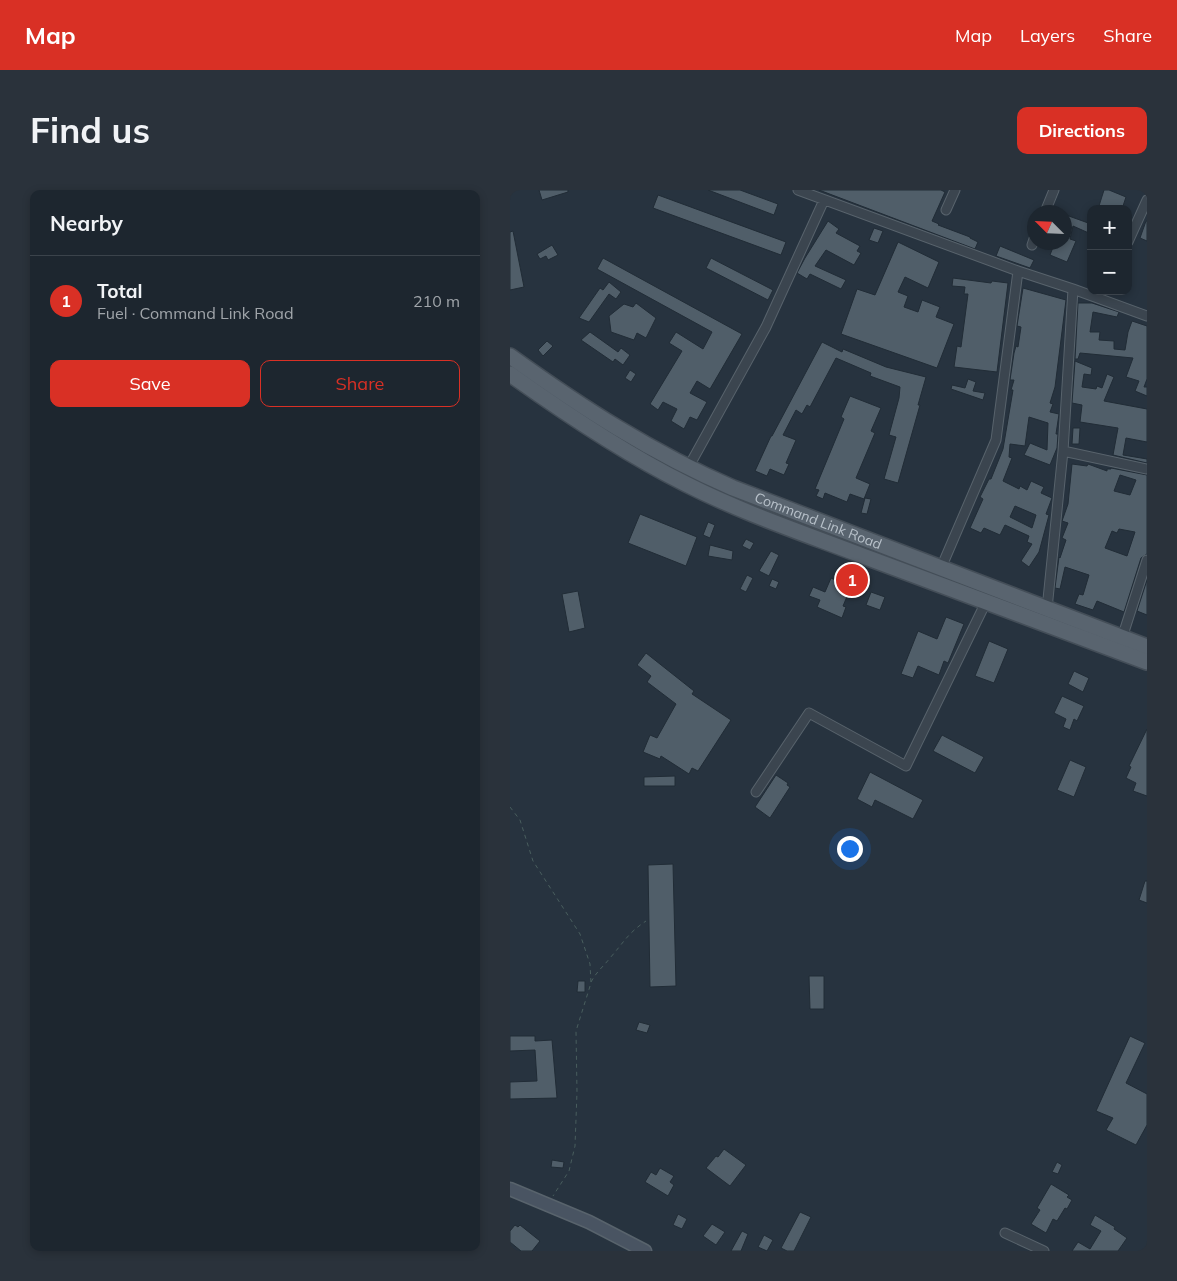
<!DOCTYPE html>
<meta charset="utf-8">
<style>
:root{--surface:#1d262f;--page:#2a323b;--text:#f1f3f6;--muted:#a0a5aa;--line:#3b434b;--accent:#d93025}
body{margin:0;font-family:Mulish,sans-serif;background:var(--page);color:var(--text)}
.controls{position:absolute;right:15px;top:15px;display:grid;overflow:hidden;border-radius:10px;box-shadow:0 2px 8px #0003}
.controls button{width:45px;height:45px;display:grid;place-items:center;padding:0;border:0;border-bottom:1px solid var(--line);background:var(--surface);color:var(--text);font:25px sans-serif}
.compass{position:absolute;left:517px;top:15px;width:45px;height:45px;border-radius:50%;background:var(--surface);box-shadow:0 2px 8px #0003;rotate:294deg}
.you{position:absolute;left:339px;top:658px;width:18px;height:18px;margin:-12px;border:4px solid #fff;border-radius:50%;background:#1a73e8;box-shadow:0 0 0 8px #1a73e833}
.badge{display:grid;place-items:center;width:32px;height:32px;border-radius:50%;background:var(--accent);color:#fff;font-size:16px;font-weight:700}
.pin{position:absolute;translate:-50% -50%;border:2px solid #fff;box-shadow:0 1px 5px #0006}
.list{margin:0;padding:0;list-style:none}
h2{display:flex;justify-content:space-between;align-items:center;height:65px;margin:0;padding:0 20px;font-size:21px}
h2 small{font-size:16px;font-weight:400;color:var(--muted)}
.list li{display:grid;grid-template-columns:32px 1fr auto;gap:15px;align-items:center;box-sizing:border-box;height:90px;padding:0 20px;border-top:1px solid var(--line)}
.list b{display:block;font-size:19px;white-space:nowrap}
.list p{margin:0;font-size:16px;white-space:nowrap;color:var(--muted)}
.list em{font-size:16px;font-style:normal;color:var(--muted)}
.actions{display:flex;gap:10px;padding:15px 20px}
.actions a{flex:1;padding:11px 0;border:1px solid var(--accent);border-radius:10px;text-align:center;font-size:18px;color:var(--accent)}
.actions .main{background:var(--accent);color:#fff}
.map{position:relative;flex:none;width:637px;height:1061px;overflow:hidden;border-radius:10px}
header{display:flex;align-items:center;gap:30px;box-sizing:border-box;height:70px;padding:0 25px;background:var(--accent);color:#fff}
header strong{font-size:24px}
nav{display:flex;gap:28px;margin-inline-start:auto;font-size:18px}
.intro{display:flex;align-items:center;justify-content:space-between;box-sizing:border-box;height:120px;padding:0 30px}
h1{margin:0;font-size:35px}
.button{padding:12px 22px;border-radius:10px;background:var(--accent);color:#fff;font-size:18px;font-weight:700}
main{display:flex;gap:30px;padding:0 30px}
aside{flex:1;background:var(--surface);border-radius:10px;box-shadow:0 2px 8px #0003}
.map>svg:first-child{display:block}
</style>
<header>
<strong>Map</strong>
<nav><a>Map</a><a>Layers</a><a>Share</a></nav>
</header>
<div class="intro"><h1>Find us</h1><a class="button">Directions</a></div>
<main>
<aside>
<h2>Nearby<small></small></h2>
<ul class="list">
<li><span class="badge">1</span><div><b>Total</b><p>Fuel · Command Link Road</p></div><em>210 m</em></li>
</ul>
<div class="actions"><a class="main">Save</a><a>Share</a></div>
</aside>
<div class="map">
<svg width="637" height="1061" viewBox="0 0 637 1061">
<rect width="100%" height="100%" fill="#27333f"/>
<path fill="#505e69" stroke="#212c36" fill-rule="evenodd" d="M29,0h29v2l-26,8z
M198,0h32l38,14 -4,11z
M309,0h122l4,2 -13,29 7,3 -1,1 32,12v1l8,4 -3,7z
M594,0h5l17,7 -4,12h-24z
M148,5l128,47 -5,13 -128,-47z
M556,25l25,9v10l-18,-8 -3,13 6,2 -9,21 -17,-7 5,-13h9z
M318,31l11,8 -3,4 24,13 -3,5 4,2 -7,12 -28,-15 -11,16 31,14 -5,9 -31,-15 -3,5 -10,-6 8,-15z
M636,31h1v20l-7,-3z
M364,38l9,3 -5,12 -9,-3z
M3,41l11,56 -14,3v-58z
M388,52l41,20 -11,26 -23,-11 -7,15 10,4 -4,11 14,5 4,-12 18,7 -4,10 18,7 -17,44 -96,-34 16,-45 18,6z
M42,55l6,10 -10,5 -2,-4 -6,3 -3,-5z
M490,56l34,14 -4,8 -34,-12z
M93,68l139,76 -32,55 -13,-8 -7,12 17,9 -10,18 -7,-3 -6,12 -13,-8 6,-12 -14,-7 -5,8 -8,-6 32,-53 -13,-8 7,-11 27,17 9,-17 -115,-63z
M201,68l62,32 -5,10 -62,-32z
M443,88l38,5 1,-2 16,2 -11,89 -43,-5 3,-21 4,1 7,-53h-4l1,-7 -13,-1z
M99,92l12,10 -5,7 -7,-5 -20,28 -10,-4 21,-30 3,2z
M513,98l43,12 -11,87 -5,16 3,1 -3,8 9,2 -3,20h2l-1,14 -7,17 -26,-10 6,-12 17,7 1,-27 -19,-6 -4,29 -15,-2 -1,13 3,1 -9,23 16,8 1,-3 7,4 4,-9 13,6 -3,6 11,5 -6,16 3,1 -10,37 -10,15 -8,-6 11,-17 -5,-2 2,-6 -24,-11 -5,10 -16,-7 -3,5 -11,-5 13,-29 -3,-2 9,-18h2l12,-30 10,-59h-2l3,-10h-4l4,-27 2,-7 2,1 3,-20 -4,-1zM505,316l21,9 -4,13 -22,-11z
M126,113l20,15 -10,20 -9,-5 -3,7 -23,-8 -2,-16 15,-12 9,3z
M568,113h14l27,9 -2,5 -24,-5 -3,20h10l-1,8 15,1v8l11,1 3,-18 4,-11 15,5v53l-3,8h3v9l-12,-5 4,-10 -13,-4 7,-19 -53,-5 -2,6h-3z
M80,142l28,20 3,-4 9,7 -7,10 -8,-6 -2,3 -32,-22z
M37,151l6,5 -10,10 -5,-6z
M312,152l20,10 1,-3 43,18 40,10 -8,28h2l-22,78 -14,-4 12,-42 -7,-2 10,-37 1,-11 -30,-11 1,-3 -35,-15 -26,49 -3,-2 -5,9 -6,-4 -13,25 13,5 -10,23 3,1 -5,11 -14,-6 -3,7 -12,-5 16,-35h1z
M565,171l17,7 -1,7 -7,-1 -2,13 14,2 1,-3 5,2 5,-14 7,3 -10,24 43,8v33l-21,-4 -3,17 24,4v4l-34,-8 5,-27 -38,-6 2,-17 -10,-2z
M120,180l6,4 -5,8 -6,-4z
M458,189l8,3 -3,9 12,2 -2,7 -32,-11 1,-4 13,3z
M340,206l31,12 -10,23 4,2 -19,45 14,6 -6,15 -14,-5 -3,8 -22,-9 -2,6 -7,-3 3,-6 -4,-1 29,-70 -3,-2z
M563,238h7l-1,16h-7z
M562,274l15,2 1,-2 19,7v-2h4v-1l36,7v79l-6,4 -17,54 -27,-11 -4,9 -18,-6 4,-10 4,1 6,-20 -24,-8 -5,22 -5,-1 4,-31 1,1 6,-18 -4,-2 6,-15 -6,-2 6,-17zM610,285l16,5 -6,15 -16,-4zM609,339l16,3 -8,24 -22,-8 7,-17 5,2z
M355,308l6,1 -4,15 -6,-1z
M130,324l57,23 -11,29 -58,-23z
M198,332l7,3 -5,13 -7,-3z
M236,349l8,4 -4,7 -8,-4z
M200,355l23,6 -1,9 -24,-4z
M261,361l8,4 -10,21 -10,-5z
M237,385l6,3 -7,14 -6,-3z
M321,388l20,9 -8,19 3,1 -4,11 -25,-11 3,-7 -11,-4 4,-9 12,5z
M262,389l7,3 -3,7 -7,-3z
M637,390v35l-10,-4z
M68,401l7,37 -16,4 -7,-38z
M361,402l14,5 -5,13 -14,-5z
M436,427l18,7 -16,39 -4,-2 -5,14 -21,-9 -5,12 -12,-4 17,-43 19,8z
M479,451l19,8 -14,34 -19,-7z
M136,463l48,38 -2,3 39,26 -33,51 -6,-3 -3,6 -28,-18 -1,3 -17,-7 7,-17 7,3 19,-34 -29,-22 4,-6 -14,-11z
M564,481l15,7 -6,14 -15,-8z
M552,506l22,10 -7,15 -3,-2 -4,11 -7,-3 3,-8 -12,-6z
M637,539v67l-14,-5 3,-8 -10,-5 5,-11 -2,-1z
M432,545l42,22 -9,16 -42,-22z
M560,570l16,7 -12,30 -17,-7z
M360,582l53,28 -10,19 -38,-19 -3,7 -15,-8z
M266,585l12,8 -1,2 3,2 -20,31 -15,-11z
M165,586v10h-31v-9z
M163,674l3,122 -26,1 -2,-122z
M635,691h2v22l-8,-3z
M299,786h15v33h-14z
M68,791h7v11h-8z
M129,832l11,3 -3,8 -11,-3z
M0,846h25v5l17,-1 5,58 -47,1v-17l27,-1 -2,-31 -25,1z
M620,846l15,7 -19,40 21,11v31l-11,20 -30,-15 7,-12 -17,-7z
M214,959l22,16 -16,21 -24,-18 10,-12 2,1z
M42,970l12,2 -1,6 -12,-1z
M547,972l5,3 -4,9 -6,-2z
M150,978l14,8 -4,6 4,3 -6,11 -23,-14 6,-10 5,3z
M541,994l18,11 -2,2 5,3 -5,9 -2,-1 -8,13 -4,-2 -7,14 -15,-9 9,-14 -3,-2z
M290,1022l11,5 -17,34h-7l-6,-3z
M168,1024l9,5 -5,10 -9,-4z
M585,1025l20,12 -1,2 13,9 -9,13h-46l6,-9 12,7 11,-18 -11,-6z
M202,1034l13,8 -9,13 -13,-9z
M5,1035l3,2 2,-2 20,16 -8,10h-11l-11,-9v-11z
M232,1041l6,3 -7,17h-10z
M254,1045l9,5 -6,11 -9,-4z"/>
<g fill="none" stroke-linecap="round" stroke-linejoin="round">
<g stroke="#58636c" stroke-width="11">
<path id="street" d="M288,0l220,81 55,18 74,27
M436,20l9,-20
M535,22l9,-22
M618,52l19,-42
M522,55l2,-6
M553,261l84,18
M178,278l78,-141 58,-127
M431,378l55,-128 22,-169
M537,419l16,-158 10,-162
M612,448l25,-78
M246,602l53,-79 97,53 80,-164
M495,1043l39,18"/>
</g>
<g stroke="#58636c" stroke-width="15">
<path id="secondary" d="M0,999l79,33 56,29"/>
</g>
<g stroke="#444e58" stroke-width="18">
<g id="primary">
<path id="s1" d="M0,166c71,51 142,97 223,132l414,159"/>
<path d="M0,184c56,40 114,79 176,110 59,30 123,51 185,75 92,34 184,68 276,103"/>
</g>
</g>
<path stroke="#495e5e" stroke-width="1" stroke-dasharray="4 4" stroke-linecap="butt" d="M0,617l10,13 13,41 47,73 10,30 1,19 -15,48 1,61 -2,54 -6,25 -16,25
M81,792c6,-11 12,-15 19,-24 14,-16 18,-25 36,-37"/>
<use href="#street" stroke="#3b454f" stroke-width="9"/>
<use href="#secondary" stroke="#495462" stroke-width="12"/>
<use href="#primary" stroke="#59646f" stroke-width="15"/>
</g>
<g text-anchor="middle" stroke-width="4.5" stroke-linejoin="round" paint-order="stroke">
<g font-size="14" fill="#b7c0c9" stroke="#1f2a34">
<text dy="5" stroke="none"><textPath href="#s1" startOffset="351">Command Link Road</textPath></text>
</g>
</g>
</svg>
<div class="controls">
<button>+</button>
<button>−</button>
</div>
<svg class="compass" viewBox="-18 -18 36 36"><path d="M0-13l5 13h-10z" fill="#e53935"/><path d="M0 13l5-13h-10z" fill="#a0a5aa"/></svg>
<div class="you"></div>
<div class="pin badge" style="left:342px;top:390px">1</div>
</div>
</main>
